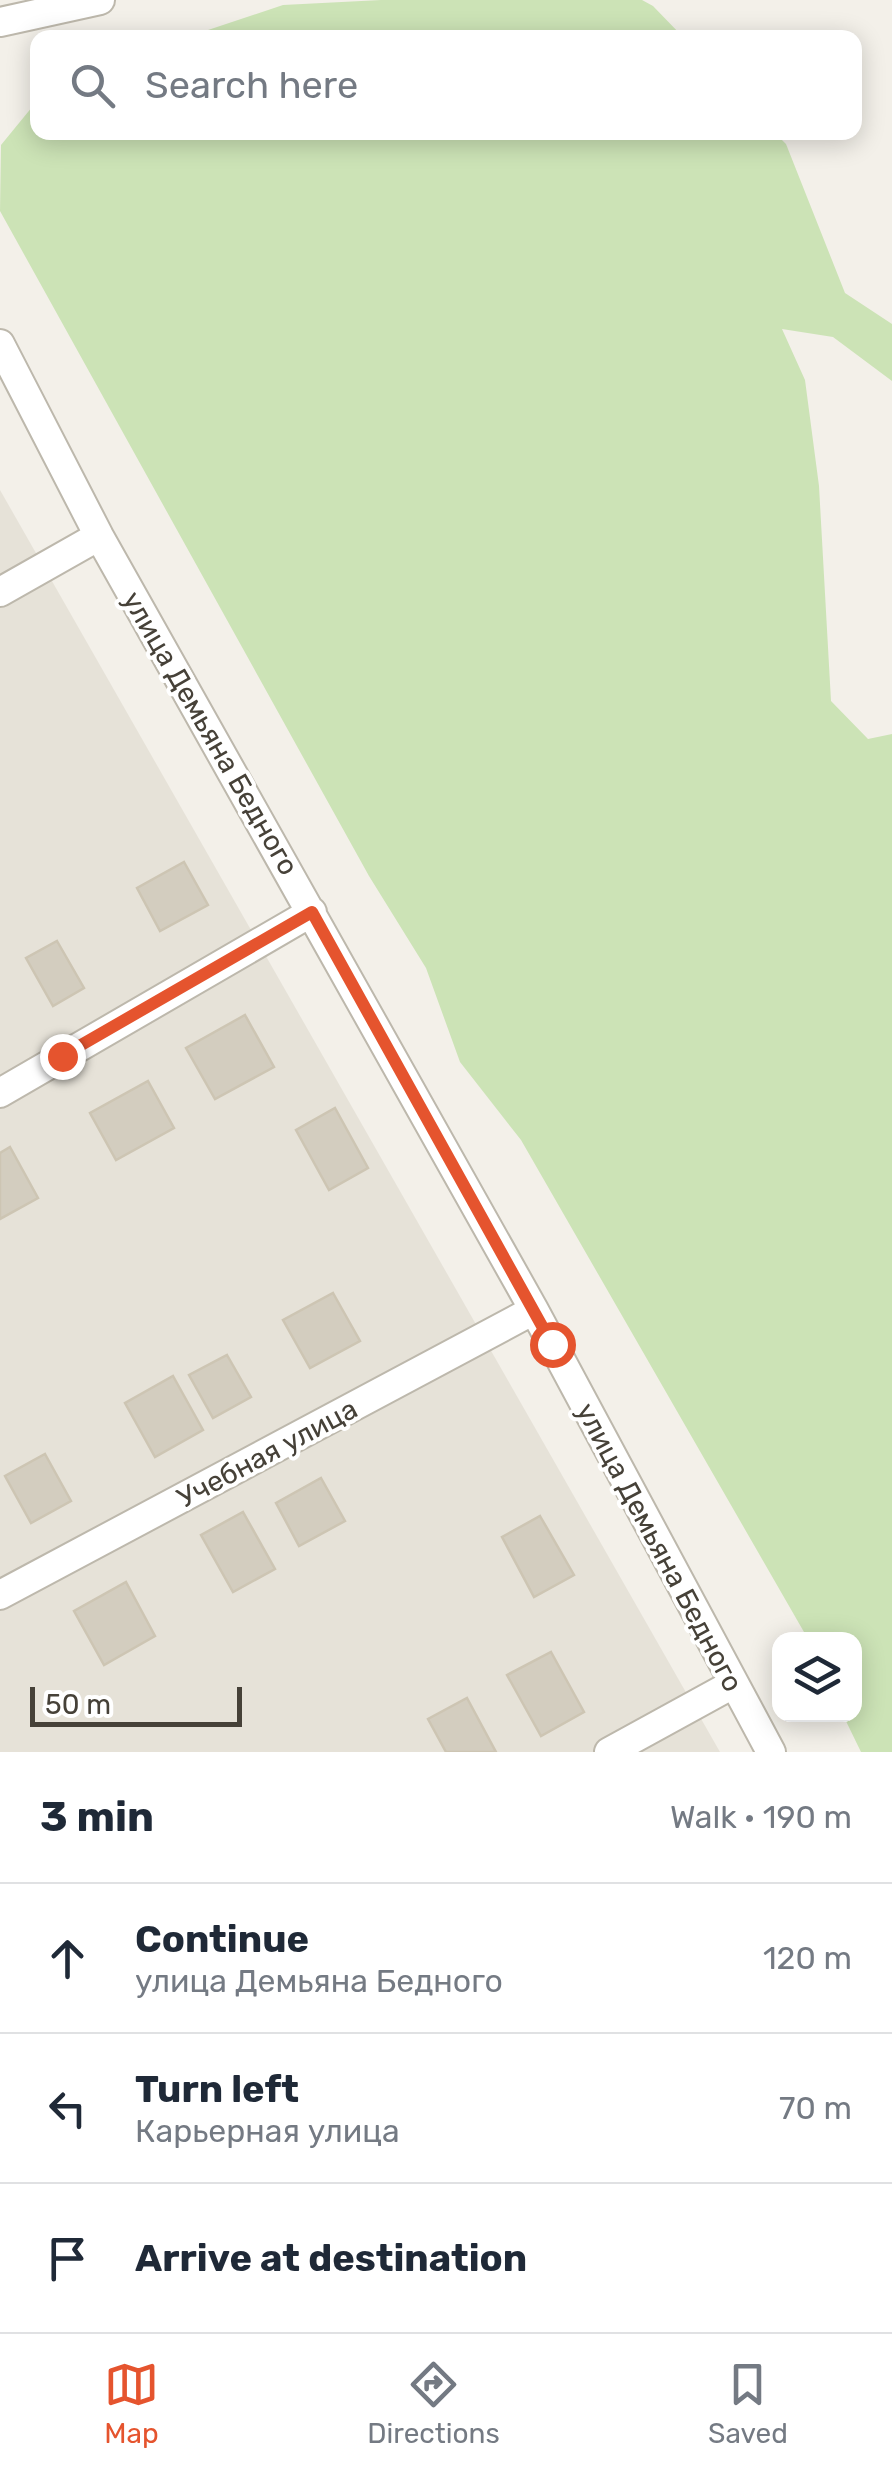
<!DOCTYPE html>
<meta charset="utf-8">
<style>
:root{--surface:#fff;--page:#f6f6f7;--text:#1f2937;--muted:#747a83;--line:#e0e1e3;--accent:#e5542e}
body{margin:0;font-family:Rubik,sans-serif;background:var(--page);color:var(--text)}
.controls{position:absolute;right:30px;bottom:30px;display:grid;overflow:hidden;border-radius:20px;box-shadow:0 5px 25px #0003}
.controls button{width:90px;height:90px;display:grid;place-items:center;padding:0;border:0;border-bottom:2px solid var(--line);background:var(--surface);color:var(--text);font:50px sans-serif}
.scale{position:absolute;left:30px;bottom:25px;width:212px;box-sizing:border-box;padding-left:10px;border:5px solid #464138;border-top:0;font-size:28px;line-height:35px;white-space:nowrap;color:#464138;-webkit-text-stroke:8px #fff;paint-order:stroke}
.stop{position:absolute;width:30px;height:30px;margin:-22px;border:8px solid #e5542e;border-radius:50%;background:#fff}
.stop.end{background:#e5542e;border-color:#fff;box-shadow:0 2px 10px #0008}
.list{margin:0;padding:0;list-style:none}
h2{display:flex;justify-content:space-between;align-items:center;height:130px;margin:0;padding:0 40px;font-size:42px}
h2 small{font-size:32px;font-weight:400;color:var(--muted)}
.list li{display:grid;grid-template-columns:65px 1fr auto;gap:30px;align-items:center;box-sizing:border-box;height:150px;padding:0 40px;border-top:2px solid var(--line)}
.list b{display:block;font-size:38px;white-space:nowrap}
.list p{margin:0;font-size:32px;white-space:nowrap;color:var(--muted)}
.list em{font-size:32px;font-style:normal;color:var(--muted)}
.icon{flex:none;width:55px;height:55px;fill:none;stroke:currentColor;stroke-width:2;stroke-linecap:round;stroke-linejoin:round}
.map{position:relative;flex:none;width:892px;height:1752px;overflow:hidden}
.search{position:absolute;background:var(--surface);box-shadow:0 5px 25px #0003;left:30px;right:30px;top:30px;height:110px;display:flex;align-items:center;gap:25px;box-sizing:border-box;padding:0 35px;border-radius:20px;color:var(--muted);font-size:38px}
.sheet{height:580px;background:var(--surface)}
nav{display:flex;justify-content:space-around;align-items:center;box-sizing:border-box;height:140px;border-top:2px solid var(--line);background:var(--surface);font-size:28px;color:var(--muted)}
nav a{display:grid;justify-items:center;gap:5px}
nav .on{color:var(--accent)}
.map>svg:first-child{display:block}
</style>
<div class="map">
<svg width="892" height="1752" viewBox="0 0 892 1752">
<rect width="100%" height="100%" fill="#f3f0e9"/>
<path fill="#e6e2d8" d="M0,490l720,1262h-720z"/>
<path fill="#cce3b6" d="M381,0h261l11,6 30,31h-496l96,-32z
M37,101l1,31 737,1 11,11 59,149 47,31v57l-59,-44 -51,-8 23,51 14,106 12,215 37,38 24,-5v1018h-31l-18,-37 11,-1v-74l-46,-1 -287,-499 -61,-78 -34,-94 -57,-92 -369,-665 1,-66z"/>
<path fill="#d3cdbf" stroke="#cdc5b3" stroke-width="2.5" d="M184,862l24,43 -48,26 -23,-43z
M57,941l27,47 -31,18 -27,-48z
M245,1015l29,52 -59,32 -29,-51z
M148,1081l26,47 -58,32 -26,-47z
M335,1108l33,60 -39,22 -33,-60z
M10,1147l28,51 -38,21v-66z
M333,1293l27,48 -50,27 -27,-48z
M227,1355l24,42 -38,21 -24,-43z
M173,1376l30,54 -48,27 -30,-54z
M45,1454l26,47 -40,22 -26,-47z
M321,1478l24,43 -46,25 -23,-43z
M243,1512l32,57 -42,23 -32,-57z
M540,1516l34,59 -40,22 -32,-60z
M126,1582l29,54 -51,29 -30,-54z
M551,1652l33,60 -43,24 -34,-61z
M467,1698l29,54h-50l-18,-33z"/>
<g fill="none" stroke-linecap="round" stroke-linejoin="round">
<g stroke="#bdb8ac" stroke-width="32">
<path id="minor" d="M0,22l100,-22
M0,344l99,192 435,774 237,442
M0,592l99,-56
M0,1093l312,-181
M0,1595l534,-285
M609,1752l124,-68"/>
</g>
<use href="#minor" stroke="#fff" stroke-width="28"/>
</g>
<g fill="none" stroke-linecap="round" stroke-linejoin="round">
<path stroke="#e5542e" stroke-width="12" d="M62,1056l250,-144 240,432"/>
</g>
<g text-anchor="middle" stroke-width="8" stroke-linejoin="round" paint-order="stroke">
<g font-size="28" fill="#464138" stroke="#fff">
<text transform="translate(211 733) rotate(60)" y="10">улица Демьяна Бедного</text>
<text transform="translate(267 1453) rotate(-28)" y="10">Учебная улица</text>
<text transform="translate(660 1547) rotate(62)" y="10">улица Демьяна Бедного</text>
</g>
</g>
</svg>
<div class="controls">
<button><svg class="icon" aria-label="layers" viewBox="0 0 24 24"><path d="M12 4l9 5-9 5-9-5zM3 14l9 5 9-5"/></svg></button>
</div>
<div class="scale">50 m</div>
<div class="stop" style="left:552px;top:1344px"></div>
<div class="stop end" style="left:62px;top:1056px"></div>
<div class="search"><svg class="icon" aria-label="search" viewBox="0 0 24 24"><circle cx="10" cy="10" r="6"/><path d="M15 15l6 6"/></svg>Search here</div>
</div>
<section class="sheet">
<h2>3 min<small>Walk · 190 m</small></h2>
<ul class="list">
<li><svg class="icon" aria-label="ahead" viewBox="0 0 24 24"><path d="M12 20V5M6 11l6-6 6 6"/></svg><div><b>Continue</b><p>улица Демьяна Бедного</p></div><em>120 m</em></li>
<li><svg class="icon" aria-label="left" viewBox="0 0 24 24"><path d="M17 20v-9H6M10 6l-5 5 5 5"/></svg><div><b>Turn left</b><p>Карьерная улица</p></div><em>70 m</em></li>
<li><svg class="icon" aria-label="arrive" viewBox="0 0 24 24"><path d="M6 21V4h12l-3 4 3 4H6"/></svg><div><b>Arrive at destination</b></div></li>
</ul>
</section>
<nav>
<a class="on"><svg class="icon" aria-label="map" viewBox="0 0 24 24"><path d="M3 6l6-2 6 2 6-2v14l-6 2-6-2-6 2zM9 4v14M15 6v14"/></svg>Map</a>
<a><svg class="icon" aria-label="directions" viewBox="0 0 24 24"><path d="M12 3l9 9-9 9-9-9zM9 14v-3h6M13 9l2 2-2 2"/></svg>Directions</a>
<a><svg class="icon" aria-label="saved" viewBox="0 0 24 24"><path d="M7 4h10v16l-5-4-5 4z"/></svg>Saved</a>
</nav>
